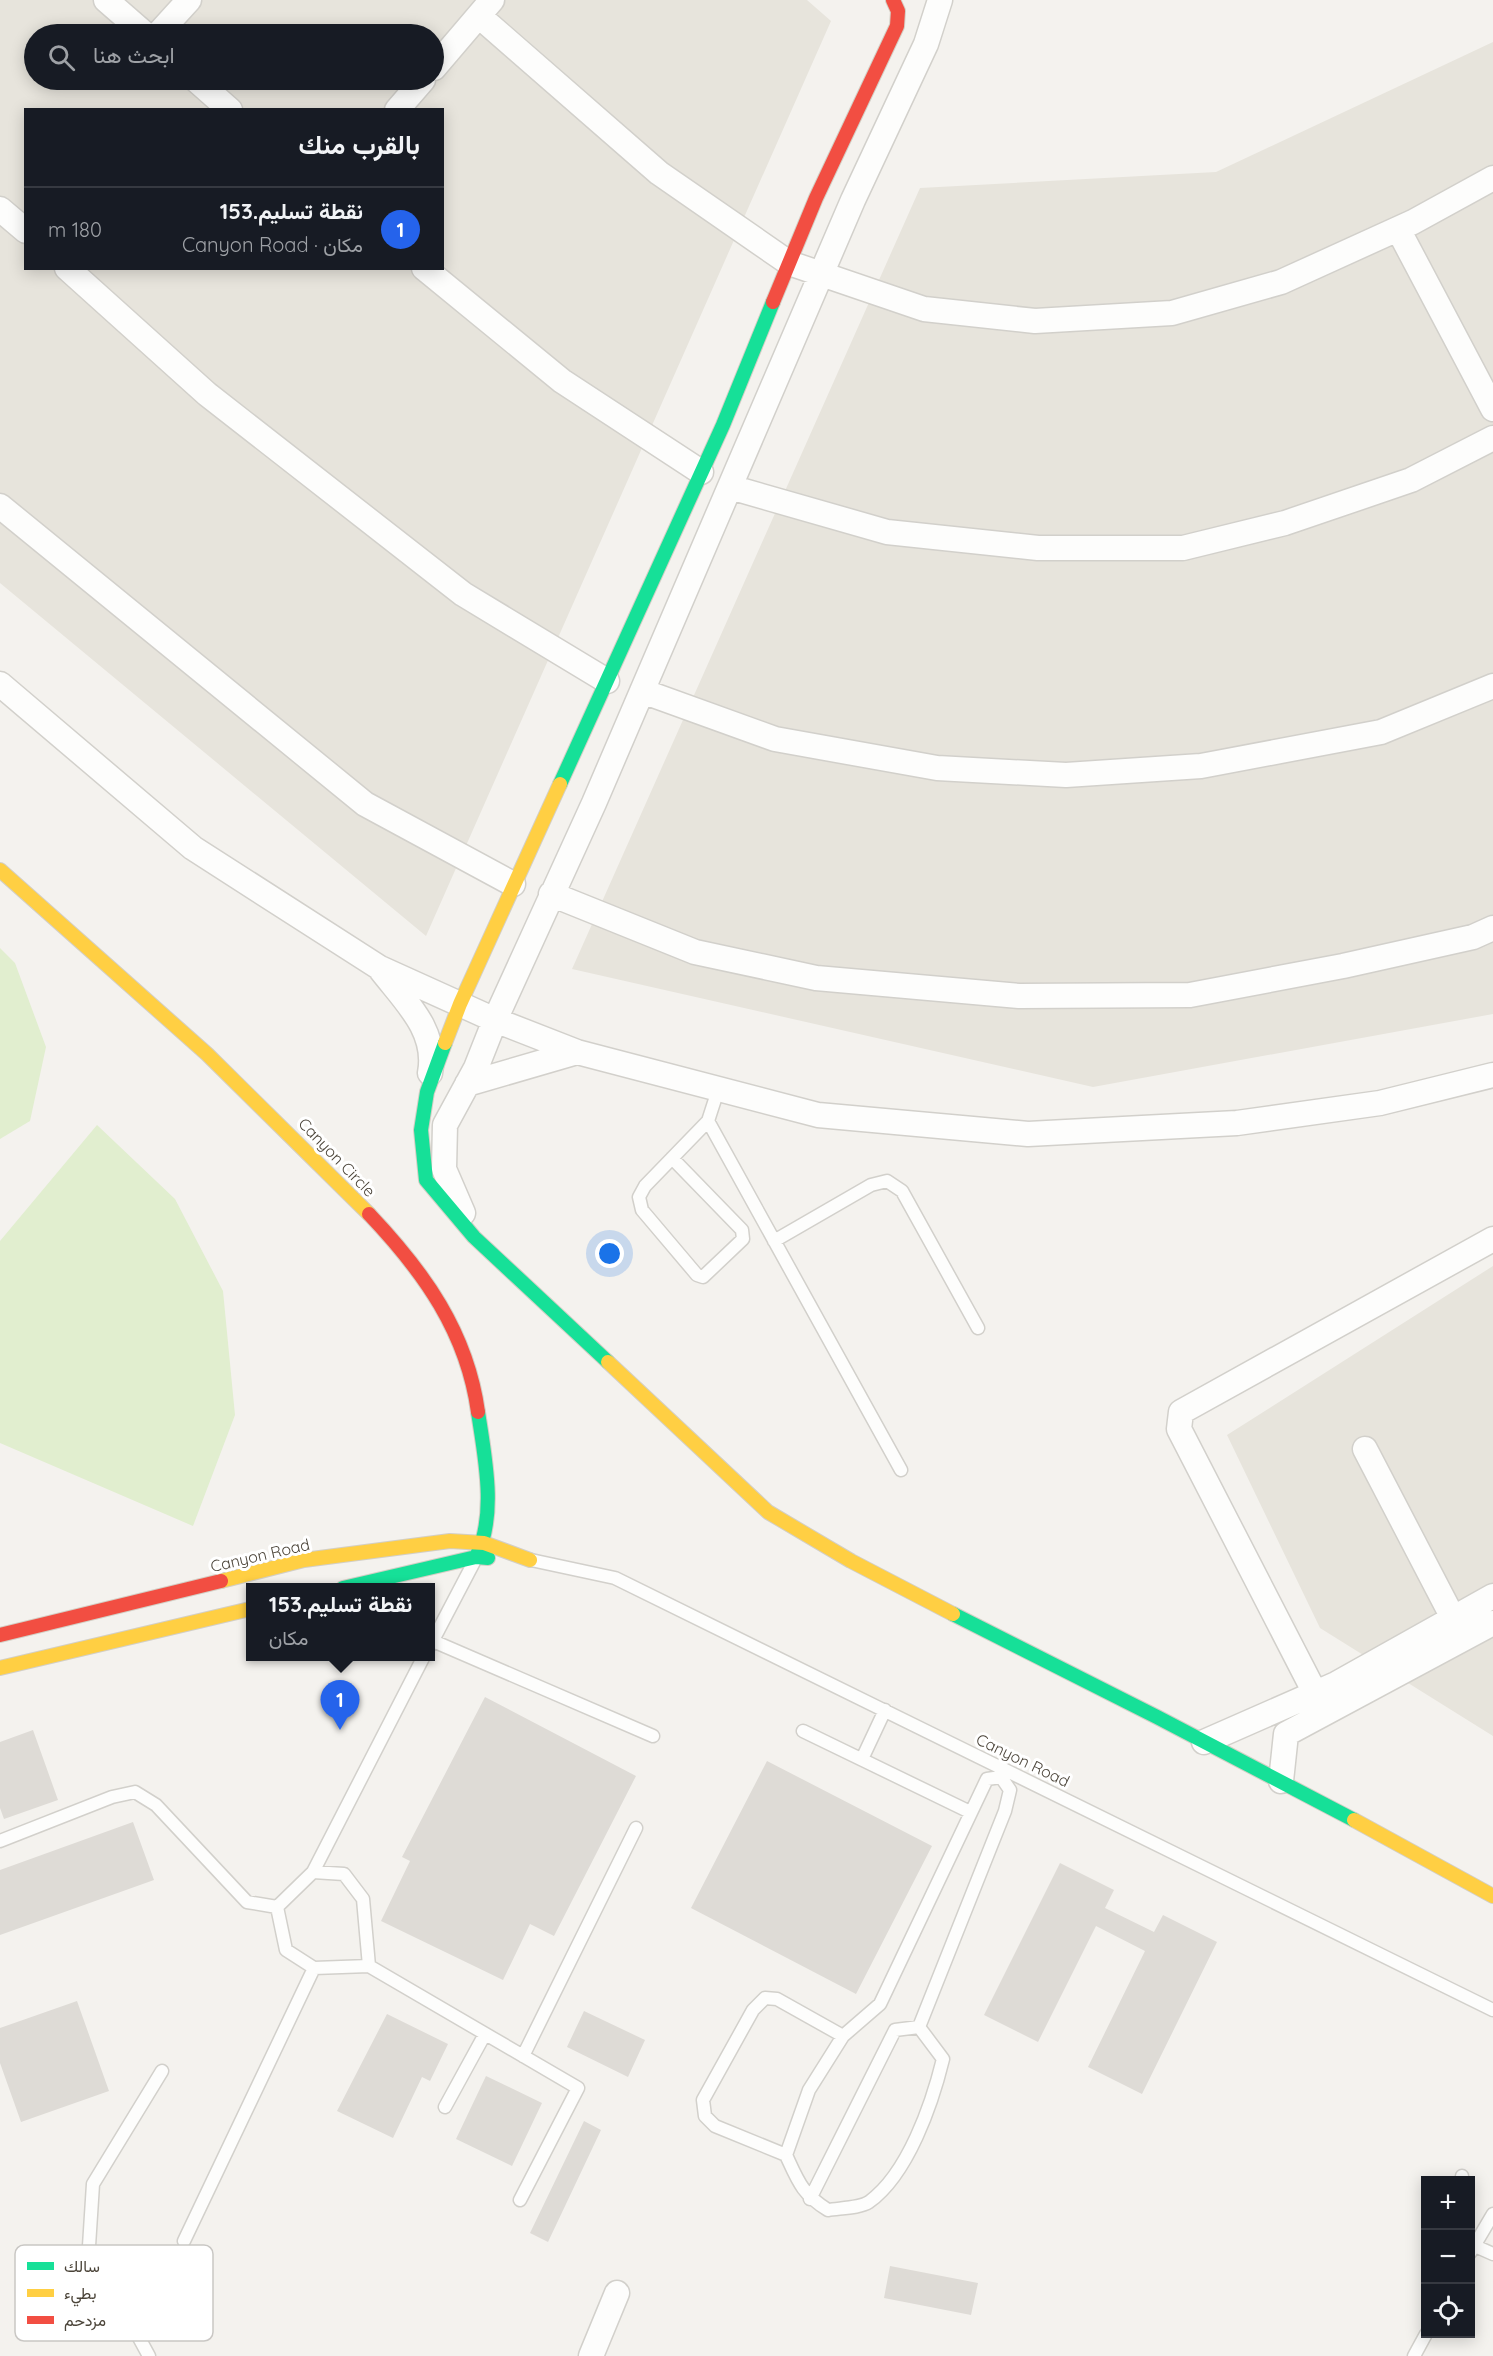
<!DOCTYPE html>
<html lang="ar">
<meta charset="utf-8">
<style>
:root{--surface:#171b24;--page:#242831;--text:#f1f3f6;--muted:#9ea1a6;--line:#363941;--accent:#2563eb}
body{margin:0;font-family:Quicksand,Vazirmatn,sans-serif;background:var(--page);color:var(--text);direction:rtl}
.controls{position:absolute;right:18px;bottom:18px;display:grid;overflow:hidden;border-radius:0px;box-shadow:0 3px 15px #0003}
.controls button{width:54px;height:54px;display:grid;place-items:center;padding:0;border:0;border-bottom:2px solid var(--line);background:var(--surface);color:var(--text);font:30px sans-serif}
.you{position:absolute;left:610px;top:1254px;width:21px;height:21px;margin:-15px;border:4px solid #fff;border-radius:50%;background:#1a73e8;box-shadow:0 0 0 9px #1a73e833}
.badge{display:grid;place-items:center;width:39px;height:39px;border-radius:50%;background:var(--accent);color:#fff;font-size:20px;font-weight:700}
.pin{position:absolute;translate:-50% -50px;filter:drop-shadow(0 2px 3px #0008)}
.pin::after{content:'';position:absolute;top:32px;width:21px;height:18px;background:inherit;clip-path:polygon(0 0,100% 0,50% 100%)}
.popup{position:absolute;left:246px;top:1583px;width:189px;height:78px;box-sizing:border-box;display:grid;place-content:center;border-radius:0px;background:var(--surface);filter:drop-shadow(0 2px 4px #0005);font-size:20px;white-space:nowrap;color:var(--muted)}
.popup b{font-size:22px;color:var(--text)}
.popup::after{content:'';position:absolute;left:50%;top:100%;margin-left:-12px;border:12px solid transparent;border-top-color:var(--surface)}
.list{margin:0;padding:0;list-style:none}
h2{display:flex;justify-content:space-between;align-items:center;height:78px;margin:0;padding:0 24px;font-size:26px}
h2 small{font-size:20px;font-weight:400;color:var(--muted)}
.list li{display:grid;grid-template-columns:39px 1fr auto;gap:18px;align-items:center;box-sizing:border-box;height:84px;padding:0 24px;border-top:2px solid var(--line)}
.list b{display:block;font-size:22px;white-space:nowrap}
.list p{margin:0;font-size:20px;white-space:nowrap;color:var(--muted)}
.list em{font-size:20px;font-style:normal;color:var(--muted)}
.icon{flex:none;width:33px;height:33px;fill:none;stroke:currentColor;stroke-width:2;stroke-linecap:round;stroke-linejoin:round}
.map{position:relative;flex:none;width:1493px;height:2356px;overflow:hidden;direction:ltr}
.search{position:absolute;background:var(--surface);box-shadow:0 3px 15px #0003;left:24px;top:24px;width:420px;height:66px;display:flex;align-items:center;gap:15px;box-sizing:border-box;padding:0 21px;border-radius:33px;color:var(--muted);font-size:22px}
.panel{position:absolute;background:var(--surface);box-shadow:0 3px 15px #0003;left:24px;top:108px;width:420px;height:162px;border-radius:0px;direction:rtl}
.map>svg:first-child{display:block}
</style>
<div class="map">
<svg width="1493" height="2356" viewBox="0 0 1493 2356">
<rect width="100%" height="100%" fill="#f4f2ee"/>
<path fill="#e7e4dc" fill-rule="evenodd" d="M0,0h807l24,21 -405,915 -426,-353zM34,34h400v46h-400zM26,110h416v158h-416z
M1493,42v972l-400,73 -521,-118 348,-781 296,-16z
M1493,1266v470l-173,-108 -93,-193z"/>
<path fill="#e1eecf" d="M0,948l15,15 31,84 -16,74 -30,18z
M97,1125l78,74 48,92 12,124 -42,111 -193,-83v-202z"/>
<path fill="#dedbd6" d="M485,1697l151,79 -82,160 -24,-12 -27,56 -122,-59 29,-60 -8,-4z
M33,1730l25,70 -54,19 -4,-11v-66z
M767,1761l165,85 -76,148 -165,-86z
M133,1822l21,58 -154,55v-65z
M1060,1863l54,27 -9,18 49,24 9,-17 54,27 -75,152 -54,-27 57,-116 -49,-25 -58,116 -54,-27z
M77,2001l32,90 -88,31 -21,-59v-35z
M584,2011l61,29 -17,37 -61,-30z
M387,2014l61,30 -18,37 -8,-4 -29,61 -56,-27z
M486,2076l56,27 -30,63 -56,-27z
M584,2121l17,9 -53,112 -18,-9z
M890,2266l88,17 -7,32 -87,-17z"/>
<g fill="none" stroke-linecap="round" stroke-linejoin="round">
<g stroke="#d2d0cb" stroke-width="15">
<path id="lane" d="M719,1087l-11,34 193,349
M672,1158l70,72 1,9 -40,38 -6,-2 -55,-65 -3,-13 6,-11 63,-65
M774,1241l97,-56 16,-4 15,10 76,137
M531,1560l84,18 878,432
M433,1641l220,95
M430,1646l44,-84
M803,1731l167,81
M862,1759l23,-49
M1001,1777l9,13 -5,21 -86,216 24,32c-11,45 -35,115 -74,143 -9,6 -29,6 -41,8 -26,-16 -30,-29 -42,-55l23,-65 34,-54 37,-32 107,-225z
M0,1841l112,-44 23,-5 21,13 91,97 30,5
M313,1872l31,2 19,25 6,67 209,122 -58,112
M277,1907l36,-35 111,-216
M277,1907l9,43 28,18 55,-2
M523,2056l113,-228
M445,2107l40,-73
M786,2155l-71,-29 -10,-10 -2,-16 50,-90 12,-12 12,1 66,37
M1462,2180v-4
M810,2199l85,-169 24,-3
M184,2241l130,-273
M1475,2246l18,8
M1470,2253l23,-39
M149,2356l-60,-110 4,-62 69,-113
M1414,2356l12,-22"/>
</g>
<g stroke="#d2d0cb" stroke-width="27">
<path id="street" d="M106,0l39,34
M479,16l180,157 130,90 135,46 111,12 137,-8 109,-31 132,-60 80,-44
M158,34l31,-34
M434,68l58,-68
M196,80l34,30
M397,110l26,-30
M0,209l26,22
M1398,229l95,180
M67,268l140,126 256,200 144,87
M424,268l138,113 139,91
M730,487l157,45 151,16h145l102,-25 126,-43 82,-42
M0,506l365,298 148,80
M0,684l193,164 187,120 115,52 82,32 241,63 210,19 209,-11 143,-20 113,-28
M642,691l133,48 162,29 129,7 135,-9 180,-34 112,-46
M551,894l144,58 121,26 203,18 171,-1 153,-29 130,-29 20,-9
M381,970c24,31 57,61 49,103
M467,1084l110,-32
M463,1213l-19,-44 1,-44 31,-57 19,-48 99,-217 259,-603 73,-156 14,-44
M1365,1449l88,169
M1315,1693l-136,-264 2,-17 312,-173
M1204,1742l132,-58 157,-88
M1281,1781l5,-47 207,-111
M591,2356l26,-63"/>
</g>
<g stroke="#d3cfc5" stroke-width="16">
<path id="fast" d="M560,784l163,-359 50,-123
M445,1043l-18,49 -6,38 5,50 48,57 134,125
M476,1557c21,-42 9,-99 2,-145
M343,1588l133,-31 12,1
M953,1614l204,103 197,103"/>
</g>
<g stroke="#d3cfc5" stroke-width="16">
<path id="slow" d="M0,870l207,184 162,160
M445,1043l15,-39 100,-220
M608,1362l160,150 83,49 102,53
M221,1581l83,-21 146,-19 34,2 46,17
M0,1668l250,-59
M1354,1820l139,76"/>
</g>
<g stroke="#d3cfc5" stroke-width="16">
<path id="jam" d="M773,302l43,-104 81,-172 1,-15 -5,-11
M369,1214c55,58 98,118 109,198
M0,1635l221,-54"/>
</g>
<use href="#lane" stroke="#fdfdfc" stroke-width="12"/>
<use href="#street" stroke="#fdfdfc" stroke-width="24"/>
<use href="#fast" stroke="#16e098" stroke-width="14"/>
<use href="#slow" stroke="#ffcf43" stroke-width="14"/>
<use href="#jam" stroke="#f24e42" stroke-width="14"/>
</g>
<g text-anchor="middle" stroke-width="6" stroke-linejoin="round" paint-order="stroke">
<g font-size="16" fill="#4b4439" stroke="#fff">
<text transform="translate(337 1157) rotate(46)" y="6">Canyon Circle</text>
<text transform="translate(260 1555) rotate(-13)" y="6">Canyon Road</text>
<text transform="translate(1023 1760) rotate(26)" y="6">Canyon Road</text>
</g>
</g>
<rect x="15" y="2245" width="198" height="96" rx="9" fill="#fff" stroke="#c9c7c4" stroke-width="1.5"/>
<rect x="27" y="2262" width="27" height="8" fill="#16e098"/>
<rect x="27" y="2289" width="27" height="8" fill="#ffcf43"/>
<rect x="27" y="2316" width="27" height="8" fill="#f24e42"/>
<g font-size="16" fill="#4b4439">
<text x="64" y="2272">سالك</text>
<text x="64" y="2299">بطيء</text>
<text x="64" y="2326">مزدحم</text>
</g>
</svg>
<div class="controls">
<button>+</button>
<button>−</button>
<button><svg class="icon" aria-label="locate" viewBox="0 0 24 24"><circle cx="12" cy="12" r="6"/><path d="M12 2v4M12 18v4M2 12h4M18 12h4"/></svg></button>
</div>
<div class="you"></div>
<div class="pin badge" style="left:340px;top:1730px">1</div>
<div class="popup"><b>نقطة تسليم.153</b>مكان</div>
<div class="search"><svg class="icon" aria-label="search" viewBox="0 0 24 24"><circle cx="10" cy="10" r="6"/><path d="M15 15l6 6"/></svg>ابحث هنا</div>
<section class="panel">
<h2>بالقرب منك<small></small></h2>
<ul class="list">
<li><span class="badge">1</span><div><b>نقطة تسليم.153</b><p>مكان · Canyon Road</p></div><em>180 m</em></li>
</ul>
</section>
</div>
